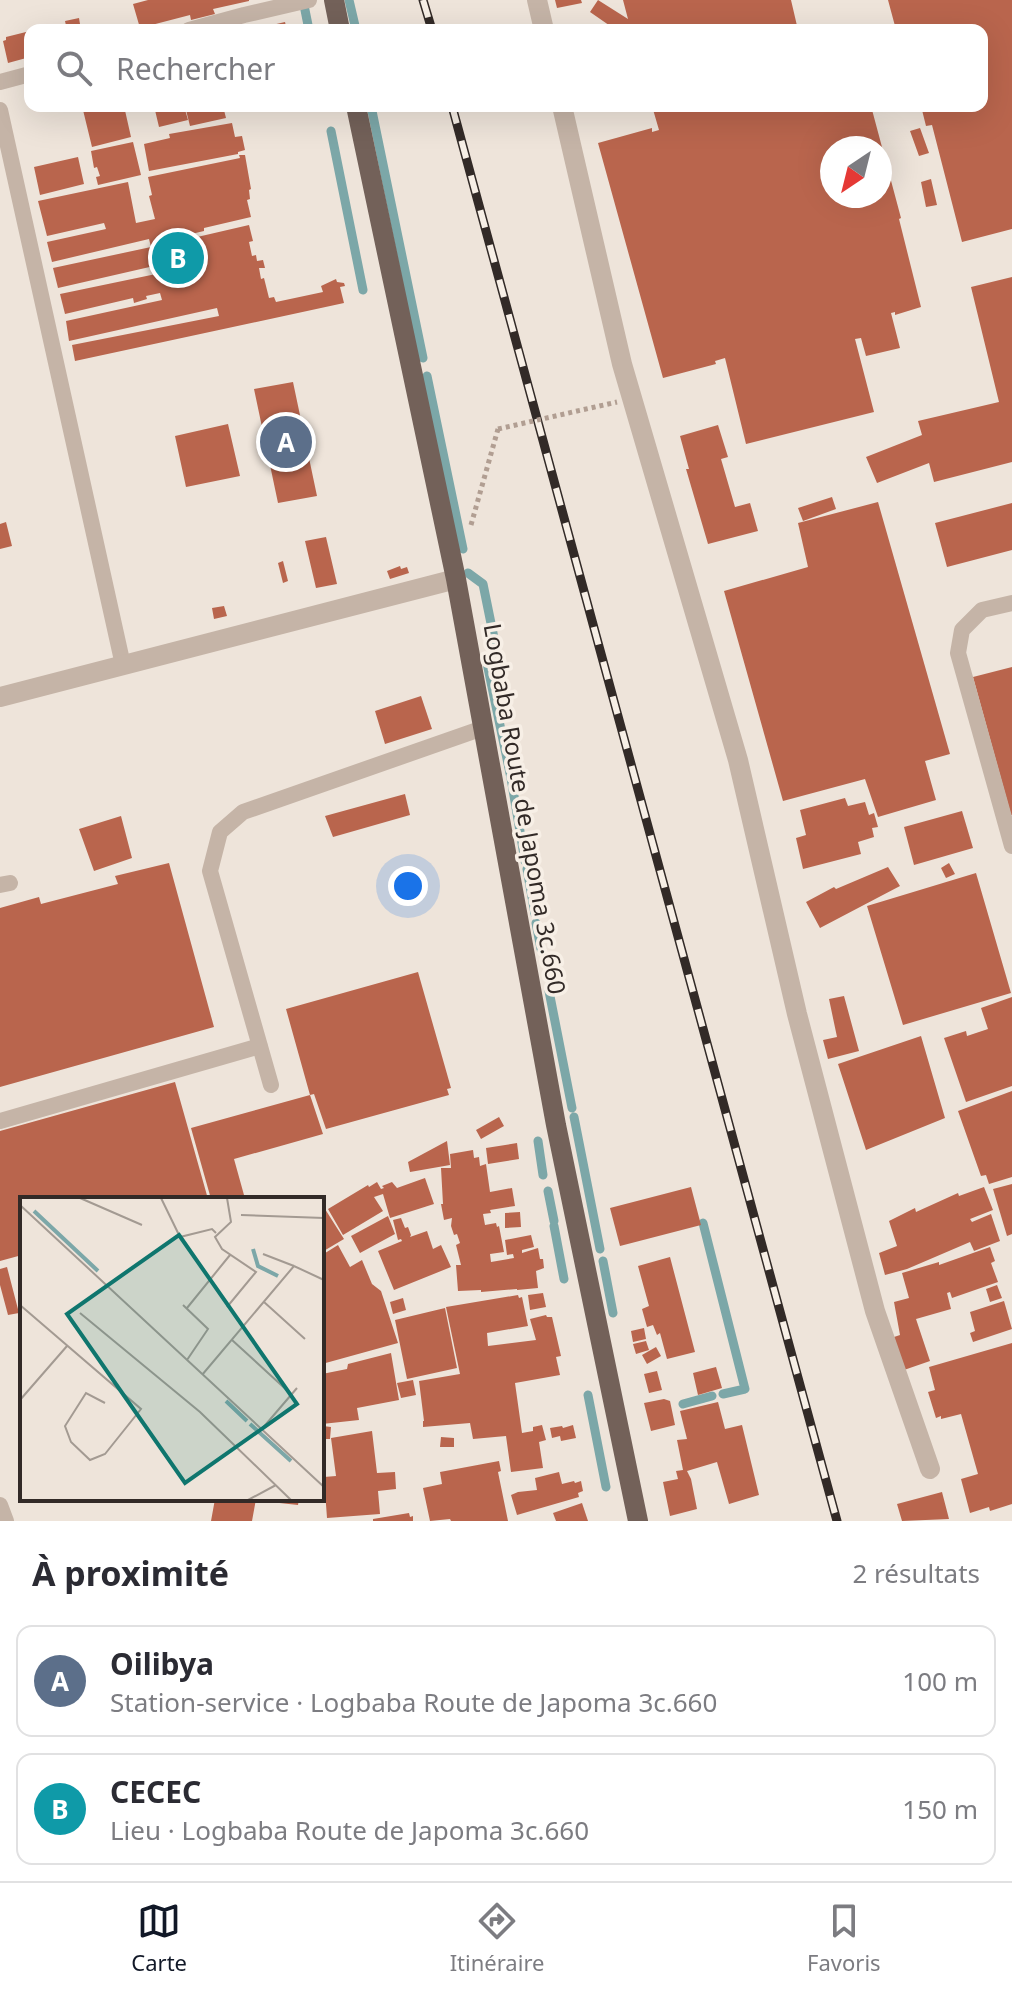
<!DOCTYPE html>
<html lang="fr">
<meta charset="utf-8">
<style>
:root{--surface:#fff;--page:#f7f7f7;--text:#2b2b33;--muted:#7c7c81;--line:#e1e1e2;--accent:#111827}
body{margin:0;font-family:"Noto Sans",sans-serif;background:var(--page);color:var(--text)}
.compass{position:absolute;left:820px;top:136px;width:72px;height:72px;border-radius:50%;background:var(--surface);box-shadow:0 8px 32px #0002;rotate:215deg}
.you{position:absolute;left:408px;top:886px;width:28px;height:28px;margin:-20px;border:6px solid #fff;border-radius:50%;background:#1a73e8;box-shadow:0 0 0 12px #1a73e833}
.badge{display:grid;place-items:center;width:52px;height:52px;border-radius:50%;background:var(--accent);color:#fff;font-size:26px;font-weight:700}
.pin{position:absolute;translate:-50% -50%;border:4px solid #fff;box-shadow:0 2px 8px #0006}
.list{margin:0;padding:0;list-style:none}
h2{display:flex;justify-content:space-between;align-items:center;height:104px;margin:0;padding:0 32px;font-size:34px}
h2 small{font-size:26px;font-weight:400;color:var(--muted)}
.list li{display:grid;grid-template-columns:52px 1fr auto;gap:24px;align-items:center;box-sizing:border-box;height:112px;margin:0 16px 16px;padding:0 16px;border:2px solid var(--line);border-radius:16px}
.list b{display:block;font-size:30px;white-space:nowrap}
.list p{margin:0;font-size:26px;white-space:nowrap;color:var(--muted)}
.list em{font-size:26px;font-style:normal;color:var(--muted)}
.icon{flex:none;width:44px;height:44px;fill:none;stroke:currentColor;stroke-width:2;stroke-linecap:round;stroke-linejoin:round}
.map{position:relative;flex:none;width:1012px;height:1521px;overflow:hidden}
.search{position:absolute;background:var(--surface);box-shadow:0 8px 32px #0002;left:24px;right:24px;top:24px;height:88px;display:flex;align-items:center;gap:20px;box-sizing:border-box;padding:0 28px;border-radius:16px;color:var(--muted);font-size:30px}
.sheet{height:360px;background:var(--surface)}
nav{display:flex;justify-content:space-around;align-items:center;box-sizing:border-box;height:112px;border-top:2px solid var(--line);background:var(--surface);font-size:22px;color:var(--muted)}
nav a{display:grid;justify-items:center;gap:4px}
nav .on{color:var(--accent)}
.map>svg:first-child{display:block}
</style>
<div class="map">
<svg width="1012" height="1521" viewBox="0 0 1012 1521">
<rect width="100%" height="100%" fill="#eee4da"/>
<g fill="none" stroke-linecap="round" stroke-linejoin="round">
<path stroke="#7ca7a8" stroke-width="9" d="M303,0l6,30
M349,0l7,30
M372,111l51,247
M331,131l32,159
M427,376l36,173
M468,573l15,11 13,64 -9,15 24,115 14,83
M527,869l8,45
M536,923l5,26
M549,991l23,117
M574,1117l26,132
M538,1141l5,34
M548,1191l6,30
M703,1223l42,166 -22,5
M554,1226l10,53
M603,1261l10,52
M588,1395l18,92
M683,1404l29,-8"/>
</g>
<path fill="#b9654d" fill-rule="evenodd" d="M148,0h101v1l-36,8 2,5 -24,6 -1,-5 -50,13 -7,-24z
M555,0h26l1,3 -25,5z
M598,0l30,19 -5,-19h168l7,30h-182l-26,-18z
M888,0h124v229l-50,13 -30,-117 -6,1 -5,-20h61v-76h-96l9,-4z
M79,18l2,12h-14l-2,-9z
M285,22l2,8h-32v-1z
M30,31v26l-22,6 -5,-22 3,-1v-3z
M100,106h24l7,31 -39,10 -9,-37z
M154,106h30l4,14 -29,7z
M185,106h38l3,12 -36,8z
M652,106h219l30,112 -2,1 22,88 -26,8v-3l-4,1 9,35 -34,8 -5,-18 -6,1 19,73 -128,32 -21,-86 -10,3 1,3 -53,14 -65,-235 54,-15v4l7,-2zM832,148h48v48h-48z
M232,123l3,14 7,-1 3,14 -7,2v2l-89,17 -5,-27 26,-6 -1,-4z
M920,128l9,25 -10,3 -9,-25z
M133,142l8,33 -43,10 -2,-8 4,-1 -3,-9 -3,1 -3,-17z
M239,155h6l6,34 -2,1 1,9 -3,1 4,17 -47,11v3l-38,9 1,4 82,-19 4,16 -4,1 3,14 4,-1 1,6 6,-1 2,8h-6l2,11 3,-1 5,20 5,-1 2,5 47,-10 -2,-6 15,-7 1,3 7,1 1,3 -5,1 4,16 -269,58 -3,-16 147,-29 -2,-8 -148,33 -3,-20 96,-21 -2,-7 -14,3 1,3 -13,4 -1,-5 -68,16 -5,-20 96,-20 -2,-8 -96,22 -5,-20 98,-21 -2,-8 -97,23 -5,-20 59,-13 -2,-6 -57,13 -9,-35 90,-19 8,41 19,-4 -6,-23 3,-1 -4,-18 92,-19z
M78,157l6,27 -44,11 -6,-28z
M931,179l6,26 -11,2 -5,-25z
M1012,277v185l-78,20 -5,-19 -52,20 -11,-26 56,-22 -4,-14 81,-19 -28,-115z
M293,382l24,114 -39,7 -24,-114z
M228,424l12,52 -54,11 -11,-51z
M718,425l10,32 -7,2 14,48 15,-4 8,28 -50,13 -22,-75h3l-9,-33z
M832,497l4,12 -33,12 -5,-13z
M878,502l72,252 -25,7 11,39 -58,17 -13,-38 -82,22 -59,-210 84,-24 -10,-44z
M1012,503v47l-65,17 -12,-44z
M6,522l6,24 -12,3v-25z
M326,537l11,47 -21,4 -11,-47z
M283,561l5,20 -5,2 -5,-20z
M400,566l1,3 6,-2 2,6 -19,6 -3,-8z
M224,606l3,10 -13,3 -2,-11z
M1012,667v148h-1l-38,-138z
M421,696l11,33 -47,15 -10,-33z
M405,794l5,21 -77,22 -8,-21z
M845,798l3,8 17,-4 4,13 5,-2 4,14 -6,1 2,9 -16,5 3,12 -58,15 -7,-31 10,-3 -6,-25z
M962,811l11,37 -59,17 -10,-38z
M121,816l11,42 -38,13 -15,-42z
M169,863l45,164 -214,60v-179l39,-11 2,7 77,-20 -3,-8z
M949,863l6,11 -9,4 -5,-10z
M888,867l12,19 -80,42 -14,-26 28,-15 2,2z
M976,873l35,120 -108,32 -36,-119z
M418,972l33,116 -4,1 2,6 -123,34 -12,-35 -4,1 13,39 -89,25 10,36 -16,4h-17l-20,-71 119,-33 -24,-86z
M844,996l15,55 -31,8 -5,-19 14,-3 -8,-38z
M1012,997v89l-46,16 -22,-64 22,-7 1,5 21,-7 -7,-21z
M921,1036l24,82 -79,32 -28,-86z
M175,1082l33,117h-186v56l-22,6v-130z
M1012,1091v86l-23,7 -3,-9 -5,1 -23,-65z
M499,1117l5,9 -23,13 -5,-9z
M447,1141l3,24 -40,7 -2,-10z
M517,1143l2,16 -31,5 -2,-16z
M473,1150l1,8 5,-1 1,9 6,-2 4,28 22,-4 3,18 -25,4 1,3 -8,1 2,11 11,-2 1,4 2,-1 5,26 -14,2 1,8 23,-4 -1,-4 -6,1 -2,-15 26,-5 3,12 -12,3v3l16,-5 2,11h3l1,9 -8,3 2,17 -21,2v-1l-36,3v-2l-23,1 -2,-26h5l-5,-20 4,-2 -3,-9 -3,1 -3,-9 1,-8 -8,2 -3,-16h2l-2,-36h10l-1,-14z
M425,1178l9,26 -44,14 -7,-24 -9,3 9,14 -40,24 -15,-26 40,-24 1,2 8,-5 4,7 3,-1 -2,-2 10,-4 5,6z
M1012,1184v50l-5,2 -14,-47z
M691,1187l10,38 -81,21 -10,-38z
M984,1187l9,23 -23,9 2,3 19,-8 9,27 -26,10 -4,-9 -63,27 -22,6 -6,-22 18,-7 -8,-25 26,-13 1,4 42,-19 1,3z
M325,1209l19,30 -22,13v-41z
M520,1212l1,15 -16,1v-15z
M388,1216l7,18 -35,19 -9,-17z
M401,1218l4,10 3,-1 3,8 -1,2 17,-6 6,18 8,-4 10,22 -57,23 -16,-39 24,-10 -1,-2 -3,1 -5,-20z
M338,1245l12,22 12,-7 10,24 9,7 17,52 -76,21v-109z
M990,1247l5,14 -4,2 7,19 -46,16 -2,-6 -3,1 4,16 -35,10 14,42 -26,9 -10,-33 6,-2 -6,-33 15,-4 -7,-25 37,-11v3z
M670,1257l25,95 -28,7 -7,-26 -3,2 -4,-10 -6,2 -5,-18 7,-3 -11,-40z
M7,1267l12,46 -11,2 -8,-30v-16z
M997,1285l5,13 -12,4 -4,-13z
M543,1293l3,14 -16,3 -2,-15z
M518,1295l1,3 3,-1 6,29 -41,7 1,13 48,-6 -6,-21 16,-4 1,2h5l9,39 -5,1 4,18 -45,8 7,50 11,-2v-4l9,-2 4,15 -7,2 4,26 -32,4 -5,-36 -33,3 -3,-16 -47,4v-6h1l-5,-40 41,-7 -14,-67z
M403,1298l3,12 -13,4 -3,-12z
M1004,1301l8,28 -39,13 -3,-9 5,-2 -5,-19z
M445,1308l12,60 -50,11 -12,-59z
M644,1328l2,11 -13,3 -2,-11z
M646,1341l3,9 -13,4 -3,-10z
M1012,1343v161l-22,7 -1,-4 -19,6 -9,-34 17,-5 -17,-60 -20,5v-3l-5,2 -8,-26 7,-2 -6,-23z
M656,1347l5,9 -14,8 -5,-9z
M391,1353l8,47 -42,8 2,12 -37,4v-50l25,-5 1,-5z
M716,1367l6,21 -24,7 -5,-22z
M657,1371l5,19 -13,3 -5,-19z
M413,1380l3,15 -15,3 -4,-15z
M664,1399l6,2 5,24 -24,6 -7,-28z
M718,1402l7,27 17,-4 17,70 -30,9 -12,-42 -30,9 4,8 6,30 -27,7 -7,-34 15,-3 -2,-8 7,-1 -6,-30 10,-1 -7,-28z
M573,1425l3,13 -15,3 -1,-5 -8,2 -2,-10 12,-2 1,2z
M323,1426l8,1 -1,12h-8z
M372,1431l5,42 18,-1 1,17 -18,2 2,23 -53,4 -3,-41 12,-1 -5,-38z
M441,1437l13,1v9h-14z
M499,1461l2,10 -3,1 10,49h-57l-1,-2 -20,2 -7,-33 19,-4 -2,-12z
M559,1472l3,12 12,-3 1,2 6,-2 2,10 -5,2 1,4 -62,18 -6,-20 7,-3 19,-2 -2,-12z
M942,1492l7,27 -47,2 -5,-17z
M215,1499h41l-4,22h-41z
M261,1499h38l-1,6 -37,-4z
M582,1503l6,18h-32l-3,-8z
M409,1513l1,4 3,-1v5h-40v-2z"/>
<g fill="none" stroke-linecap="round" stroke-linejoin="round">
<path stroke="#b19e92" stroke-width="5" stroke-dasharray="4 4" stroke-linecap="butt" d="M471,525l27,-96"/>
<path stroke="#c5b4a7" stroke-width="16" d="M189,30l55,-15 65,-15
M0,82l30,-8
M0,110l123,555
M1012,603l-30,7 -20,20 -4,23 54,193
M0,885l10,-2
M271,1085l-61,-214 10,-39 23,-20 240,-84
M0,1121l260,-75
M0,1505l6,16"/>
<path stroke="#c5b4a7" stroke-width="20" d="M537,0l7,30
M562,106l60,258 116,396 59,254 78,297 55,158"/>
<path stroke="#c5b4a7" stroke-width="20" d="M0,697l456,-118"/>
<path stroke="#736159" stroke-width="20" d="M334,0l6,30
M356,106l100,473 100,546 82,396"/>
<g stroke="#322a27" stroke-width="9">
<path id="rail" d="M423,0l9,30
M452,106l385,1415"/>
</g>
<use href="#rail" stroke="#f7efe6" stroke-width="6" stroke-dasharray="18" stroke-linecap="butt"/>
<path stroke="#b19e92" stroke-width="5" stroke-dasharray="4 4" stroke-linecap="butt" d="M498,429l119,-27"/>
</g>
<g text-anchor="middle" stroke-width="7" stroke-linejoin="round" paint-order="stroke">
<g font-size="24" fill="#322a27" stroke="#f7efe6">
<text transform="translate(524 809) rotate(80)" y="8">Logbaba Route de Japoma 3c.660</text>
</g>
</g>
<g transform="translate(20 1197)">
<rect width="304" height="304" fill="#eee4da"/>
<path fill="none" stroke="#7ca7a8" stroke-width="4" d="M14,14l64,60M233,52l5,17 20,10M206,204l21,20M230,227l41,37"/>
<path fill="none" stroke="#a39a92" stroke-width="2" d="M60,1l62,27M141,1l19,39 32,-8 4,4M207,1l4,24 -16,15 7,12 34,23 -29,35M0,8l304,282M221,18l83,3M243,57l31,12M244,105l41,37M0,108l121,104 -36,45 -15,6 -19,-18 -6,-16 21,-33 19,10M163,108l25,24 -21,31M167,111l43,-53M60,116l120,99 91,88M212,143l59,54M182,178l92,-109 30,14M0,203l47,-54M241,233l36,-42M228,303l28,-15"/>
<path fill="#0f766e" fill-opacity="0.15" stroke="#0f766e" stroke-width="4" d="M159,38l118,169 -112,79 -118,-169z"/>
<rect width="304" height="304" fill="none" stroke="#322a27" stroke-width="4"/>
</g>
</svg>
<svg class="compass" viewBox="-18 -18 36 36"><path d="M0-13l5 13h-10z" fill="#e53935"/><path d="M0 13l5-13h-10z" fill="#7c7c81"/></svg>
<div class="you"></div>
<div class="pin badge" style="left:286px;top:442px;background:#5c6f8a">A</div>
<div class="pin badge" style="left:178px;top:258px;background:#0f9aa8">B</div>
<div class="search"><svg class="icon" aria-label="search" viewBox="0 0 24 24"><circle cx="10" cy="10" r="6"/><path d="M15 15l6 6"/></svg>Rechercher</div>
</div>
<section class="sheet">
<h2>À proximité<small>2 résultats</small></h2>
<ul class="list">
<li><span class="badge" style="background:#5c6f8a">A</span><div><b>Oilibya</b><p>Station-service · Logbaba Route de Japoma 3c.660</p></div><em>100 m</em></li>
<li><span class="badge" style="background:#0f9aa8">B</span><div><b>CECEC</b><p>Lieu · Logbaba Route de Japoma 3c.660</p></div><em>150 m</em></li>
</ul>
</section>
<nav>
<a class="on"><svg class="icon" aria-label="map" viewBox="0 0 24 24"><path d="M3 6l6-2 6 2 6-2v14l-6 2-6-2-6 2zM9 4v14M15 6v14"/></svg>Carte</a>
<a><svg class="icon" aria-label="directions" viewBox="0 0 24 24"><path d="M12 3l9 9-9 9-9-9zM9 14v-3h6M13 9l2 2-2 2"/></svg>Itinéraire</a>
<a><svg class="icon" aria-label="saved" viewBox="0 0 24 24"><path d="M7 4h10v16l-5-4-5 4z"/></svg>Favoris</a>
</nav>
